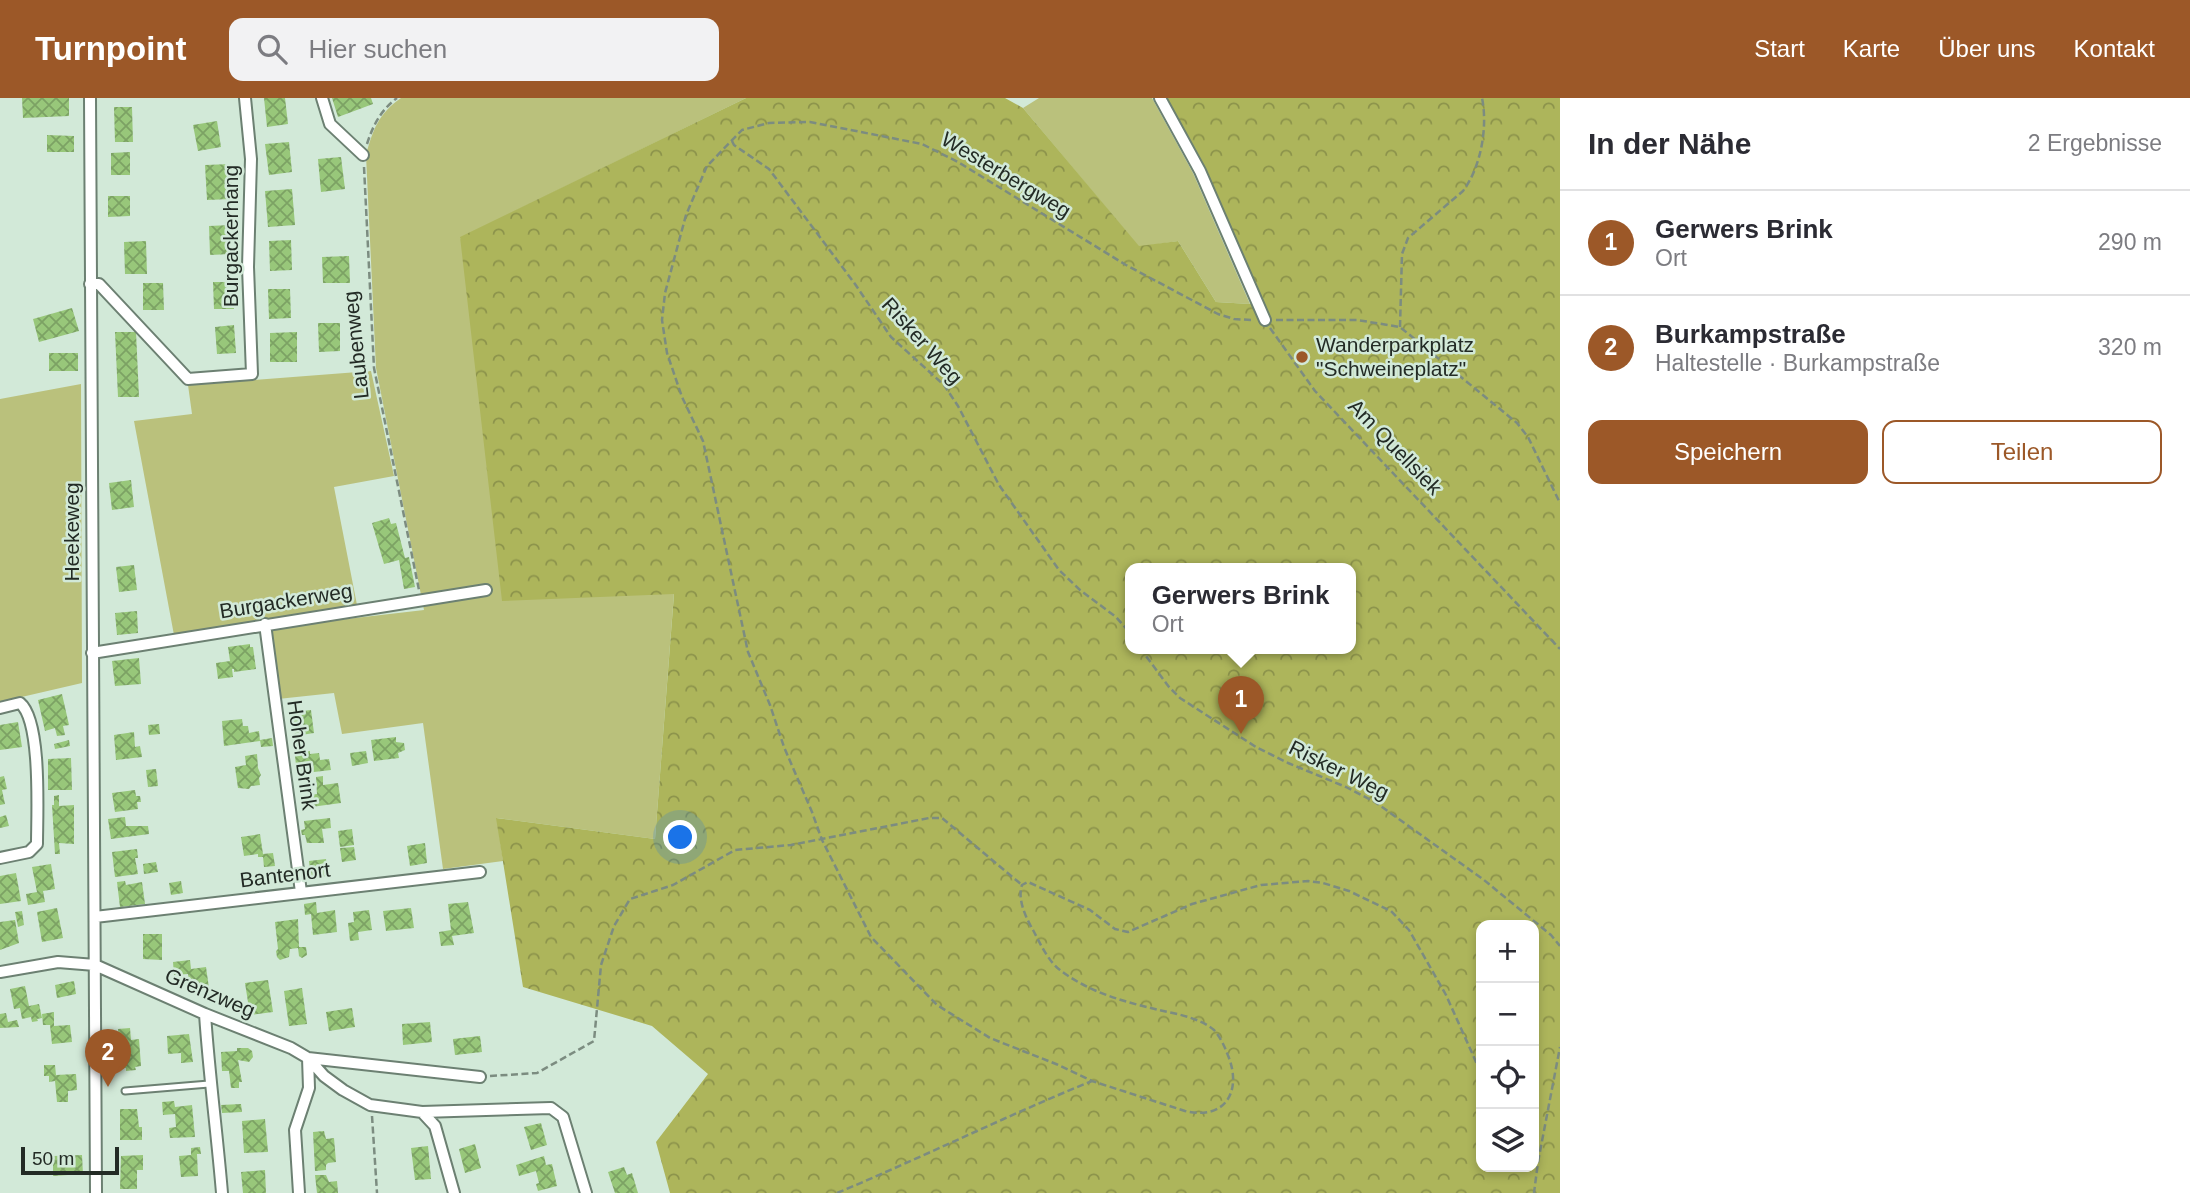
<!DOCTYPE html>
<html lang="de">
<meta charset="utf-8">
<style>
:root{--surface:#fff;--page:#f2f2f3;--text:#2b2b33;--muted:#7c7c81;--line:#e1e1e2;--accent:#9c5828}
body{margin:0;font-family:Arial,sans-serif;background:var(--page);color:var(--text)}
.controls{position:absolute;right:21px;bottom:21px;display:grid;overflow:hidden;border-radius:14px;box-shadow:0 4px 10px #0003}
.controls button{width:63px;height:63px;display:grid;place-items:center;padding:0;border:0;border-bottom:2px solid var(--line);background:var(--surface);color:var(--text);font:35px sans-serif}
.scale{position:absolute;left:21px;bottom:18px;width:98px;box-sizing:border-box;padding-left:7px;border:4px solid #232b25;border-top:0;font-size:19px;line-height:24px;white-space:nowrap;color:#232b25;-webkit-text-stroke:5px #d2e9d8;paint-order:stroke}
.you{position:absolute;left:681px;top:740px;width:24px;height:24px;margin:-18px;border:5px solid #fff;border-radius:50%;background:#1a73e8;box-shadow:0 0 0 10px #1a73e833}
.badge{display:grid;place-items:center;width:46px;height:46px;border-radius:50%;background:var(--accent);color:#fff;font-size:23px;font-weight:700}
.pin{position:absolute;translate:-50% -58px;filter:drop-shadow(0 2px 4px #0008)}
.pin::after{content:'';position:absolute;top:37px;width:24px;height:21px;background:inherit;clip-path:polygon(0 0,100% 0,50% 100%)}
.popup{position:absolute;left:1125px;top:465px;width:231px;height:91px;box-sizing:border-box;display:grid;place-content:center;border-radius:14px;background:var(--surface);filter:drop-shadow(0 2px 5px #0005);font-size:23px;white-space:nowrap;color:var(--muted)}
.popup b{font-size:26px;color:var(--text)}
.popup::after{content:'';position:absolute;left:50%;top:100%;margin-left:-14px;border:14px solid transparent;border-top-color:var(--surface)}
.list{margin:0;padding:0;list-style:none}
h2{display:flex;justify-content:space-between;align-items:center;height:91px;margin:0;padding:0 28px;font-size:30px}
h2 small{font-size:23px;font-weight:400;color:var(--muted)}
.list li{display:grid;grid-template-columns:46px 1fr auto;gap:21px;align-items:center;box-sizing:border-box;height:105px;padding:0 28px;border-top:2px solid var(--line)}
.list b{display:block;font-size:26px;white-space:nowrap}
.list p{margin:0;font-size:23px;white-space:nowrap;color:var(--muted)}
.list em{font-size:23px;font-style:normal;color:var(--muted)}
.actions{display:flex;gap:14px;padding:21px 28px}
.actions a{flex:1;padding:16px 0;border:2px solid var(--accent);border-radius:14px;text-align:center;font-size:24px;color:var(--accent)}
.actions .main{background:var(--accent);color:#fff}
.icon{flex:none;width:38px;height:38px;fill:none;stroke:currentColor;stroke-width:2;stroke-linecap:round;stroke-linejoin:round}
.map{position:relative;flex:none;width:1560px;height:1095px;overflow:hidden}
header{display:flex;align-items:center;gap:42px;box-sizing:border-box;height:98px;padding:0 35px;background:var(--accent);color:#fff}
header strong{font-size:33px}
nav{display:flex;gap:38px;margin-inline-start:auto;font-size:24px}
.search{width:490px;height:63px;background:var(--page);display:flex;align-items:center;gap:18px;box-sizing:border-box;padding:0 24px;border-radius:14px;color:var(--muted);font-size:26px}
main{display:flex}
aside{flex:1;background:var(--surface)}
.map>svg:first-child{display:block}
</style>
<header>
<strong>Turnpoint</strong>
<div class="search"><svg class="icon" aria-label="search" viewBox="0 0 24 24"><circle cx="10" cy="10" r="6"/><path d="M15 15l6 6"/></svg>Hier suchen</div>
<nav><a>Start</a><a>Karte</a><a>Über uns</a><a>Kontakt</a></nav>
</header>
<main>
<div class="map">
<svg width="1560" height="1095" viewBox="0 0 1560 1095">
<defs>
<pattern id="forest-crowns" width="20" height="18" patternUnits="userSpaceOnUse" patternTransform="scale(1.75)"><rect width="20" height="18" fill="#adb55b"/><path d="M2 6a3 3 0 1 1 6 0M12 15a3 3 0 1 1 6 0" fill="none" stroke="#8c934b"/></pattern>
<pattern id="building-cross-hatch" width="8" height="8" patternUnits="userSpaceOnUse" patternTransform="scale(1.75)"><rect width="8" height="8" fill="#98c77a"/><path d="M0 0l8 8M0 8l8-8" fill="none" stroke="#7ca264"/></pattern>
</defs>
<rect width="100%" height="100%" fill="#d2e9d8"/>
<path fill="#bac17c" d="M401,0h345l-286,140 214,355 -19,246 -158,-21 6,43 -60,8 -20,-146 -81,11 -8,-41 -56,6 -9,-71 155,-18 -48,-242 -10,-213c7,-25 12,-41 35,-57z
M1039,0h113l41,75 57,131 -34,-2 -38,-61 -39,6 -116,-139z
M371,273l23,105 -60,11 23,118 -183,30 -40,-214 58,-7 -4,-29z
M81,286l1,299 -82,19v-303z"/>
<path fill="url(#forest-crowns)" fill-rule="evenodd" d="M746,0h259l18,10 116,138 39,-5 38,61 34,2 12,-6 -59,-132 -37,-68h394v1095h-890l-14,-51 52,-68 -56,-48 -129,-39 -27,-169 159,21 19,-245 -172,7 -42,-364zM1131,470h220v80h-220zM1481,827h53v242h-53z"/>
<path fill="url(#building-cross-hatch)" d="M22,0h47v18l-46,2z
M264,0h21l3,26 -21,3z
M332,0h39l2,6 -35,13z
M114,9h18l1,35h-18z
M217,23l4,26 -23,4 -5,-26z
M47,37l27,1v16h-27z
M289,44l3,30 -23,3 -4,-31z
M130,54v23h-19v-22z
M341,59l4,32 -24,3 -3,-33z
M231,66l1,35 -25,1 -2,-35z
M292,91l3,36 -27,2 -3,-36z
M108,98h22v20l-22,1z
M230,127l1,29 -21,1 -1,-29z
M291,142l1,30 -22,1 -1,-30z
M146,143l1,33h-22l-1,-32z
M349,158l1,27h-27l-1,-26z
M213,184h20l1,27h-20z
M143,185h20l1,27h-21z
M268,191h22l1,29 -22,1z
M72,210l7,23 -40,11 -6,-23z
M318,225h22v28l-21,1z
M234,227l2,28 -19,1 -2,-27z
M115,234h21l3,65h-21z
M297,234v30h-27v-29z
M49,255h29v18h-29z
M131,382l3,27 -22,3 -3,-27z
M389,420l2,6 5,-1 9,35 4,-1 6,30 -11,2 -5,-29 -15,4 -12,-41z
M134,467l3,25 -18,2 -3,-25z
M137,513l1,22 -21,2 -2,-22z
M250,546v3h3l3,22 -22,3v-3h-2l1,8 -15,2 -2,-16 14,-2 -2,-14z
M139,560l2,26 -26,2 -3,-25z
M62,596l7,31 -6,1 2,9 -8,1 -2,-8 -10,3 -7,-31z
M311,612l3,23 -19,3 -3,-24z
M242,621l1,7h5l1,7 10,-2 1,10 -36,5 -2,-25z
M18,624l4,25 -22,3v-25z
M159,626l1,10 -11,1 -1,-10z
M134,634l1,15 5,-1 2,11 -26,3 -2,-25z
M396,639v5l8,1 1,7 -7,3 1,5 -25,3 -3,-21z
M272,640l1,8 -12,1 -1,-7z
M69,642l1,6 -15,3 -1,-5z
M310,653v3l9,-1 1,7 9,-1 2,11 -34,4 -2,-18 9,-1 -1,-3z
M366,653l2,12 -16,3 -2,-13z
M257,656l1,14 3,7 -2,3 1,7 -9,1 -2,3 -11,-1 -3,-21 11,-2 -1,-9z
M71,660l1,32h-24v-31z
M156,671l2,17 -10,1 -2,-17z
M4,678l3,13 -5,1 3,14 -5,1v-28z
M323,678v9l15,-2 3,20 -30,4 -1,-12 7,-1 -1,-17z
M135,692l1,6h4l1,6h-4l1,7 -23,3 -3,-19z
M59,697v11l15,-1v39l-15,-1 1,11h-5l-3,-49h2v-9z
M6,717l3,11 -9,2v-11z
M125,719l1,9h22l1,8 -38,5 -3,-20z
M330,720l1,10 -9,1 2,14h-17l-2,-8h-3l-1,-5 4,-1 -1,-8z
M352,731l2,16 -14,2 -2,-16z
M260,736l3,20 10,-1 2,13 -11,1 -1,-10h-5v-3l-14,2 -3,-19z
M425,745l2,20 -17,3 -3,-20z
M354,749l2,13 -14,2 -2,-14z
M137,751l1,9h-3l3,16 -23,3 -3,-25z
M326,761l2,17 -17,2v-3l-4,1v-5h3l-1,-10z
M156,764l2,10 -14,2 -1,-10z
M51,766l4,25 -12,2 2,11 -17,3 -2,-11 11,-2 -5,-25z
M16,775l5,28 -21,3v-28z
M125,783l1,4 16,-3 3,22 -25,3 -3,-25z
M181,783l2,12 -12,2 -2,-12z
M316,804l1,11 18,-3 2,22 -24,3 -2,-21 -6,1 -1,-11z
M468,804l6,31 -22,3 2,9 -13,1 -2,-14 12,-2 -3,-26z
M57,810l6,30 -21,4 -5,-30z
M411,810l3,20 -28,3 -3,-20z
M369,812l3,20 -14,2 1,8 -9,1 -2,-18 6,-1 -1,-10z
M22,813l2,14 -6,2 -3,-15z
M298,821l1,28h7l1,8 -5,3 -3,-2 -1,-8 -8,1 -1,8 -9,3 -3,-3 -1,-6 2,-2 -3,-27z
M15,822l4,23 -19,7v-28z
M143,836h19v26l-19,-1z
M190,862l1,9 15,-2 3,21 -19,2 -2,-16 -14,1 -1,-13z
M268,882l5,32 -23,3 -5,-32z
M74,883l2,13 -19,4 -2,-13z
M25,888l4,20 10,-2 3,14 -5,1 1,2 -6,1 -1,-5 -9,2 -2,-11 -6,1 -4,-20z
M302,890l5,36 -18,2 -5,-35z
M352,910l3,19 -26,4 -3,-19z
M54,914v14l16,-1 2,17 -20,2 -2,-19h-7l-1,-11z
M6,915l2,9 9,-2 2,7 -19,1v-14z
M430,924l2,20 -29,3 -1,-21z
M130,930l1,12 8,-1 2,27 -6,1 1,3 -10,1v-3h-4l-4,-39z
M189,936l4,28 -12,1v-10l-13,1 -1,-18z
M480,938l2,16 -27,3 -2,-16z
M237,950h11l4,3 1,6 -4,5 -11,-2 4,22h-3v6h-8l-2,-17h-7l-1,-19 16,-1z
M44,967h11l1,10 20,-1 1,16 -9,1v11h-11l-2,-21 -6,1v-6h-5z
M174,1003l1,6 17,-2 3,32 -25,1 -1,-10 7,-1 -1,-13 -12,1 -1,-13z
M241,1006l1,8 -20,1 -1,-8z
M120,1011h17l2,18h3v13h-22z
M265,1021l3,33 -24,1 -2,-32z
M541,1025l6,22 -16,5 -7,-23z
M324,1033l2,8 8,-1 2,24 -8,1 -2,2v5l-11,1 -2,-39z
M475,1046l6,24 -16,5 -6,-24z
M428,1048l3,33 -16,1 -4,-32z
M200,1049l1,7h-4l1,22 -17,1 -2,-21 12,-1v-7z
M82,1057l1,19 -30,2v-20z
M143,1057v15h-6v19h-17l1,-33z
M544,1058l2,9 6,-1 5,22 -19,5 -2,-7 3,-1 -3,-12 -17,5 -3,-11z
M624,1069l3,8 5,-2 6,20h-23l-7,-21z
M265,1072l1,23h-23l-2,-21z
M315,1077h11l3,7 8,-1 1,12h-21z"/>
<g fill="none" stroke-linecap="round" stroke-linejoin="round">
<g stroke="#6c8072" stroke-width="9">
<path id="service" d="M125,993l84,-7"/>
</g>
<g stroke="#6c8072" stroke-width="14">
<path id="minor" d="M90,0l6,1095
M322,0l8,26 33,31
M1160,0l40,73 65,149
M90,186h9l89,95 64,-5 -4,-107 3,-108 -6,-61
M265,526l36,268
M92,555l394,-63
M0,610l20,-5c22,18 17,112 17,141l-8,8 -29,6
M95,819l385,-45
M0,874l58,-10 37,3 110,49 86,34 17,10 16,18 19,14 27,15 52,7 129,-4 12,9 23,76
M205,916c4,60 12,119 17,179
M422,1014l13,14 19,67
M299,1095l-4,-63 14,-42 -1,-30 172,19"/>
</g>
<path stroke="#7c8c80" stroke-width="2.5" stroke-dasharray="7 3.5" stroke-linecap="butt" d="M732,43l2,4 35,24 86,115 36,53 53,48 14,21 41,79 60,85 21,20 36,27 15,17
M367,46c6,-19 14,-34 30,-46
M364,69l10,201 45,222
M1251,222l-17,-1 -16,-5 -92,-49 -168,-103 -36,-18 -112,-22 -41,1 -27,7 -35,36 -21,49 -21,78 -3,27 5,33 15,44 21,44 45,211 22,53 14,42 28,65 10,28 49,97 66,68 53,33 66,26 36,17 93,30c42,10 58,-22 42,-58 -3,-8 -7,-16 -13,-23 -14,-12 -37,-16 -55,-20 -34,-8 -71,-18 -99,-40 -12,-9 -20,-27 -27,-40 -7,-12 -16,-31 -11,-45l6,-3 62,28 25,19 13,3 64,-28 69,-19 47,-4 15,2 26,8 42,20 18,19 37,65 35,78
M1276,222h81l43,7 117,96 11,14 32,66
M1400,229l2,-73 6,-16 55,-47c18,-24 25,-64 19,-93
M1270,230l45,63 245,258
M1140,550l29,39 11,11 76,49 32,16 58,24 29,15 109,78 67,55 9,11
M490,978l47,-3 57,-32 7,-76 13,-39 16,-27 43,-14 62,-35 56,-5 138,-27h13l80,67
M372,1018l5,77
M1534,1059l4,5 -4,31
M1538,1064l22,-115
M837,1095c86,-36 169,-77 255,-112"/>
<use href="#service" stroke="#fff" stroke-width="5"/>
<use href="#minor" stroke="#fff" stroke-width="10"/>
</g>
<circle fill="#9c5828" stroke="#d2e9d8" stroke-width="2.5" cx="1302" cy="259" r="7"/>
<g text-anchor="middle" stroke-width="5" stroke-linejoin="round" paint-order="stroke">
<g font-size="21" fill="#232b25" stroke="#d2e9d8">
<text transform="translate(1006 77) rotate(31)" y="7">Westerbergweg</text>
<text transform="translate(231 138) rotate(-90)" y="7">Burgackerhang</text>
<text transform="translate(922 243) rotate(48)" y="7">Risker Weg</text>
<text transform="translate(356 247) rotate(-96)" y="7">Laubenweg</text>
<text transform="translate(1395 349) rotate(46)" y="7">Am Quellsiek</text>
<text transform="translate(72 434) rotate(-90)" y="7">Heekeweg</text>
<text transform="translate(286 503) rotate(-9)" y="7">Burgackerweg</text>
<text transform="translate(302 657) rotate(82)" y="7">Hoher Brink</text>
<text transform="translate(1339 672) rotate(26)" y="7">Risker Weg</text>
<text transform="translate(285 777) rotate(-7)" y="7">Bantenort</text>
<text transform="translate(210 895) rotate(23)" y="7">Grenzweg</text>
</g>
<g font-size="21" fill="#232b25" stroke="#d2e9d8" text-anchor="start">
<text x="1316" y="254">Wanderparkplatz<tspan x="1316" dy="24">"Schweineplatz"</tspan></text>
</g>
</g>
</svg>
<div class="controls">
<button>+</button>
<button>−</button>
<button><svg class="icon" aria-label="locate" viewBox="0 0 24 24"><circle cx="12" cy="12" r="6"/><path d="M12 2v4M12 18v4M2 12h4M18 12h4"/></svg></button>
<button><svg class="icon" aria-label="layers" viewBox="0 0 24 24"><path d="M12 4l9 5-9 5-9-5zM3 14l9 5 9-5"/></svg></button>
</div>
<div class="scale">50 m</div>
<div class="you"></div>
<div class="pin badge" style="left:1241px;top:636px">1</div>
<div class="popup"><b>Gerwers Brink</b>Ort</div>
<div class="pin badge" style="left:108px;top:989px">2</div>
</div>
<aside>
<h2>In der Nähe<small>2 Ergebnisse</small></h2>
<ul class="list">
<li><span class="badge">1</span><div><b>Gerwers Brink</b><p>Ort</p></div><em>290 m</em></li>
<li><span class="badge">2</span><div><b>Burkampstraße</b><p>Haltestelle · Burkampstraße</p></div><em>320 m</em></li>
</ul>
<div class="actions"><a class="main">Speichern</a><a>Teilen</a></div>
</aside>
</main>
